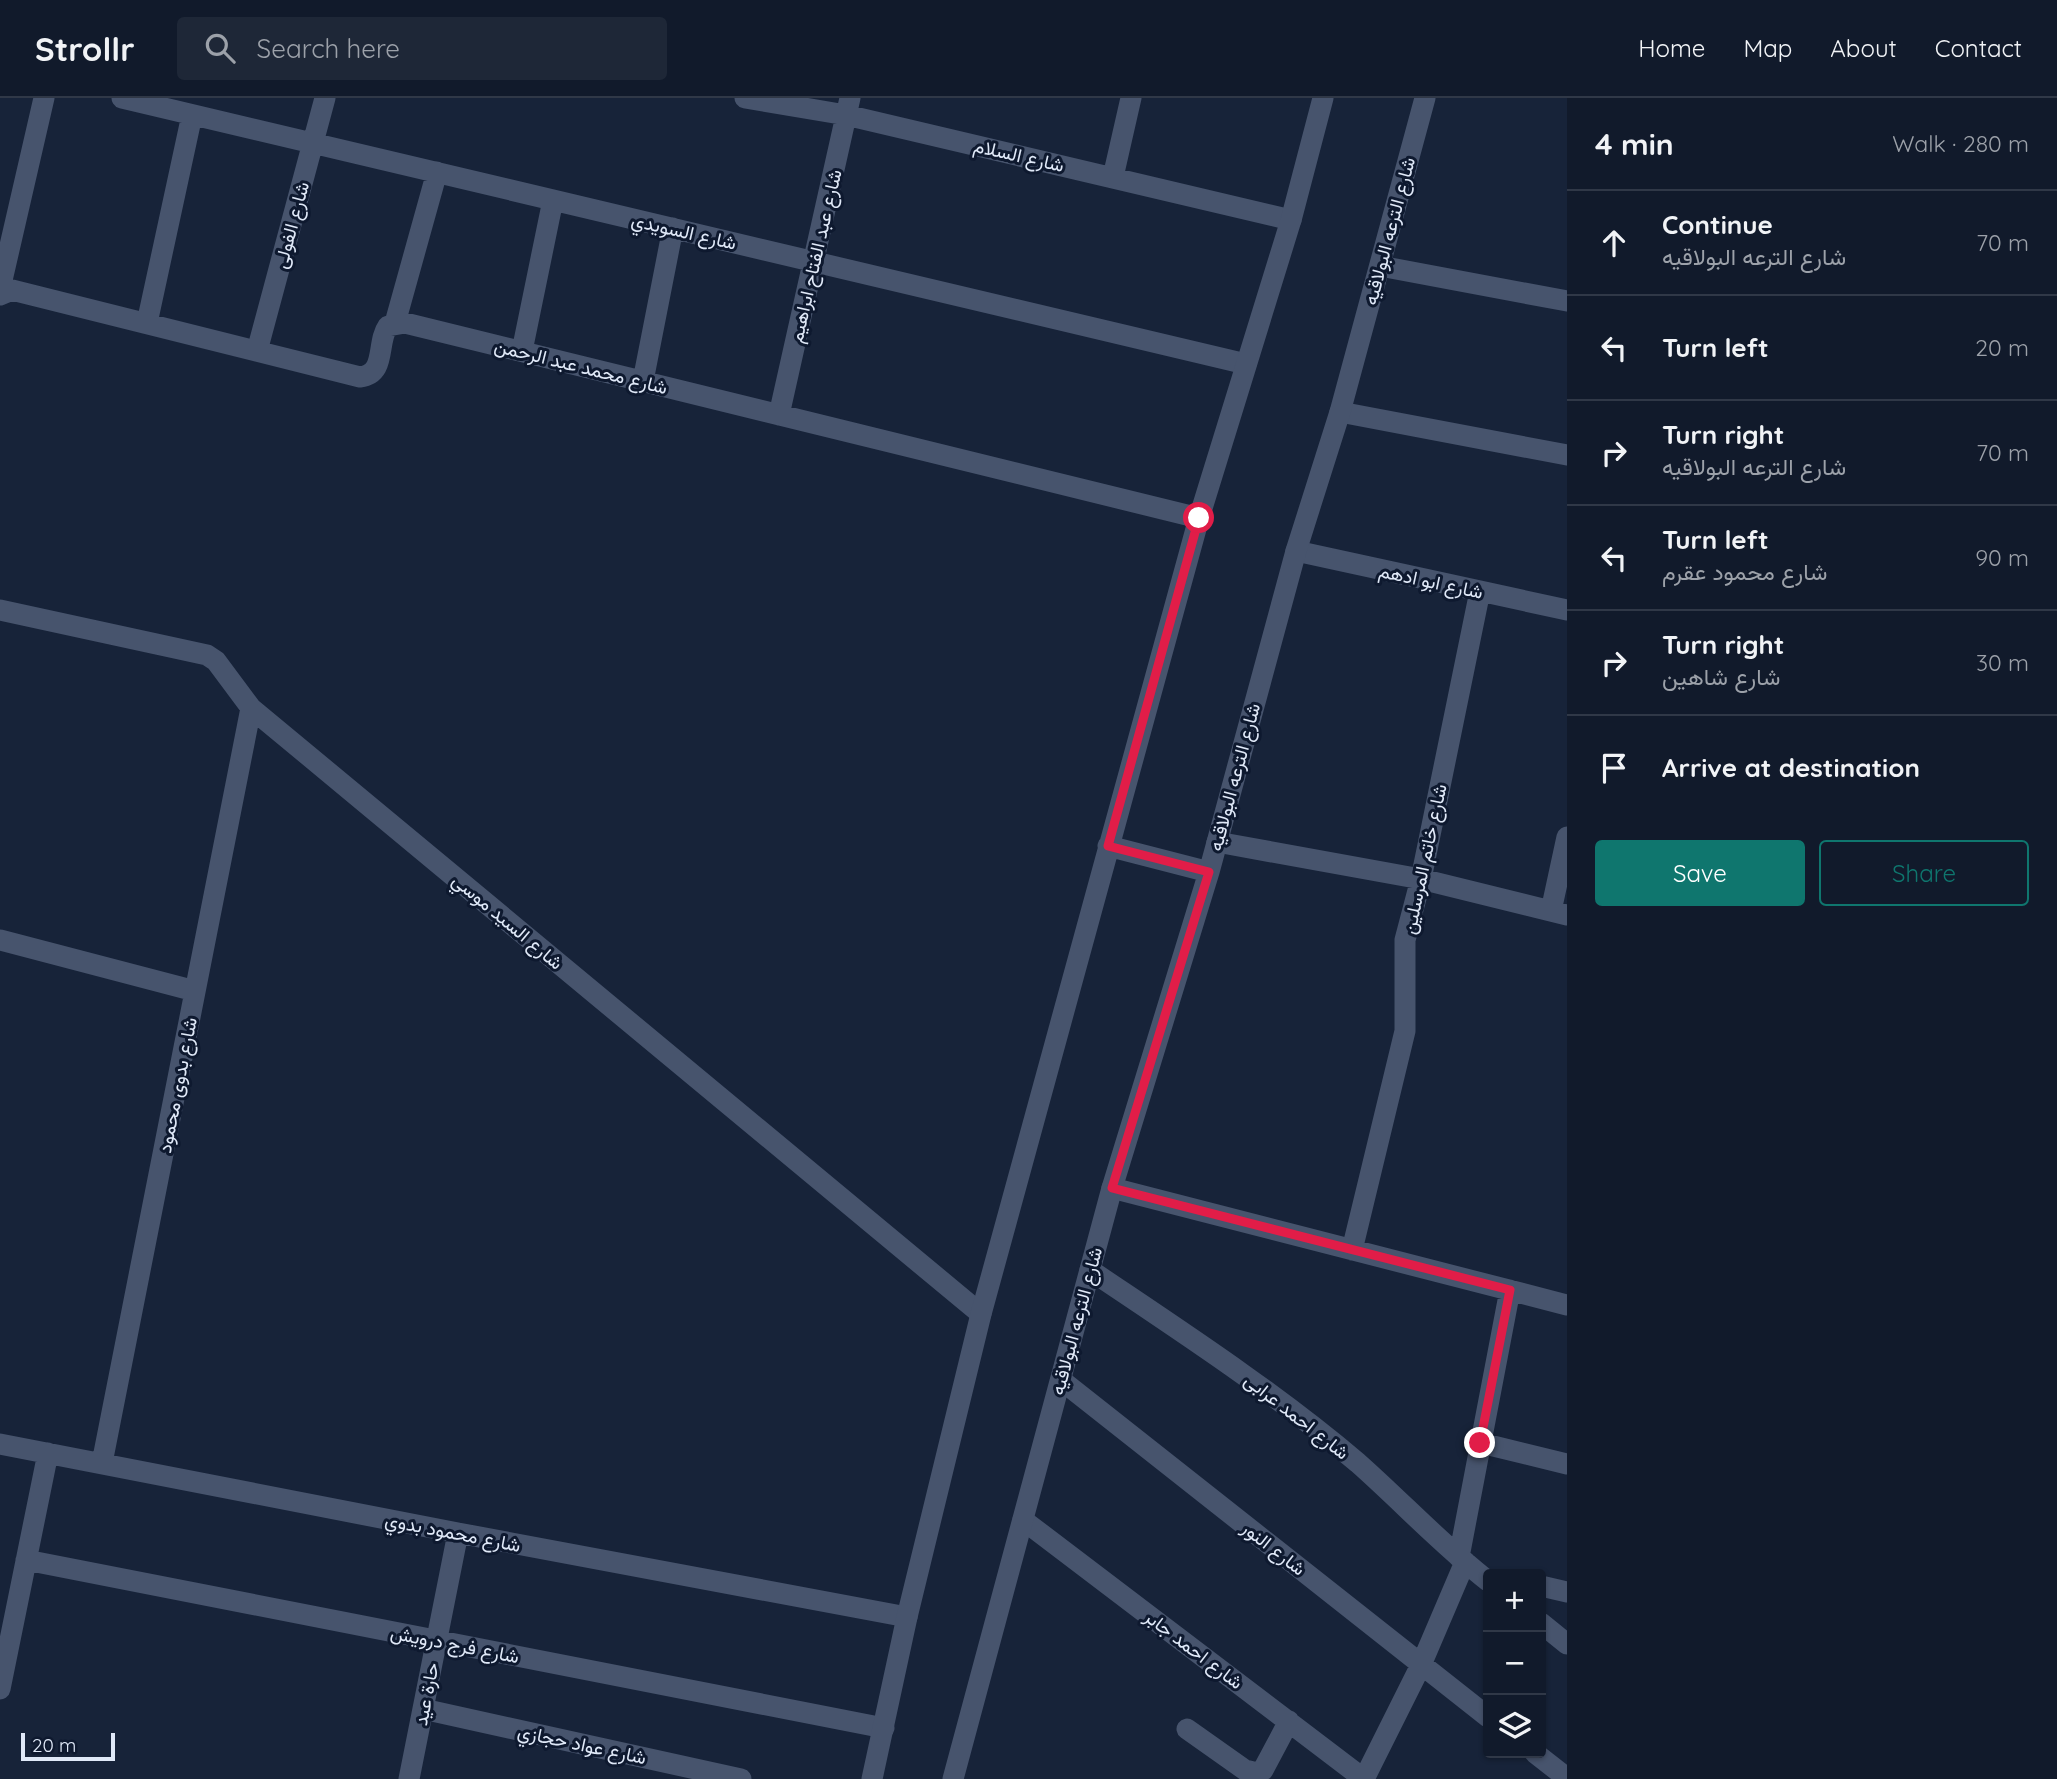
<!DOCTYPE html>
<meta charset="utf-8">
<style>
:root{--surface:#111a2b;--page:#1e2737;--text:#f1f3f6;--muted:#9ca1a9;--line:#303847;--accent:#0f766e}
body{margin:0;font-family:Quicksand,Vazirmatn,sans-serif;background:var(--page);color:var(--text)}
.controls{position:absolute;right:21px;bottom:21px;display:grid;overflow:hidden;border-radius:7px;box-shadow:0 2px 5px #0004}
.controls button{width:63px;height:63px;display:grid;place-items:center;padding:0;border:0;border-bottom:2px solid var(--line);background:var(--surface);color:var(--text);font:35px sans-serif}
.scale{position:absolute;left:21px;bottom:18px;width:94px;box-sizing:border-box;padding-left:7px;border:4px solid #e0e9f8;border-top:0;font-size:19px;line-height:24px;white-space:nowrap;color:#e0e9f8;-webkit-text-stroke:5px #0e192f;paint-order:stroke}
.stop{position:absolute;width:21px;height:21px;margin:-16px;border:5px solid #e11d48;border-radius:50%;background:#fff}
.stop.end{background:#e11d48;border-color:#fff;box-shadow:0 2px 7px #0008}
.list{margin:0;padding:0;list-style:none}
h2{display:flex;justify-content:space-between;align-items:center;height:91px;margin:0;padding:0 28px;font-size:30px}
h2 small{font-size:23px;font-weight:400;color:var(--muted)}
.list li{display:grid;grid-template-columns:46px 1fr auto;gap:21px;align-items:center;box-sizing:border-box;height:105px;padding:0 28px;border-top:2px solid var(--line)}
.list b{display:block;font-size:26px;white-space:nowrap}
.list p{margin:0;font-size:23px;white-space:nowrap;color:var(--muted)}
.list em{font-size:23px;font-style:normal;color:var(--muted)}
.actions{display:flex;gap:14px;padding:21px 28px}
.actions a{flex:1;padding:16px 0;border:2px solid var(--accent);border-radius:7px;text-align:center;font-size:24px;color:var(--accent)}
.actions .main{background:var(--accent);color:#fff}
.icon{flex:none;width:38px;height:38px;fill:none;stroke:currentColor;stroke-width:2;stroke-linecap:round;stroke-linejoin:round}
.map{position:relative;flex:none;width:1567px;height:1681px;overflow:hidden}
header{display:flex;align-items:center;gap:42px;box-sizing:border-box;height:98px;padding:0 35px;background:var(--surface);border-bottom:2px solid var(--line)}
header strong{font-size:33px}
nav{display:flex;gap:38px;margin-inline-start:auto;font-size:24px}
.search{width:490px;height:63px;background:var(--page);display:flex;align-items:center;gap:18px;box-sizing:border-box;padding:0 24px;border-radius:7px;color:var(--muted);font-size:26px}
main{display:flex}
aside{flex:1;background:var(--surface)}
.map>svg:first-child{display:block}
</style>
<header>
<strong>Strollr</strong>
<div class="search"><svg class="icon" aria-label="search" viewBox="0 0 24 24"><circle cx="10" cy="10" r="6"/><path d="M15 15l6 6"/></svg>Search here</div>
<nav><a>Home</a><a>Map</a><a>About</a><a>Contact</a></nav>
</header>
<main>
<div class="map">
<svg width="1567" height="1681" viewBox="0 0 1567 1681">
<rect width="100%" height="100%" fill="#172339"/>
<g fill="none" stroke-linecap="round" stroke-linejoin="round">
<path stroke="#47546d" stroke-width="21" d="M122,0l1124,266
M745,0l101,17 445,105
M1113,79l18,-79
M1380,168l187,35
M0,191l44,-191
M0,197l12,-5 348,87c27,-3 16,-34 28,-51l17,-3 794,195
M147,225l45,-208
M395,225l42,-151
M257,253l68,-253
M522,253l31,-151
M643,283l30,-153
M1340,314l227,43
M779,317l71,-317
M1296,453l271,59
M0,512l207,45 9,6 35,47 730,606
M1217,744l204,37 146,36
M1551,813l16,-74
M0,842l195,51
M1112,1090l455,117
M1352,1152l53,-219v-91l16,-61 59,-288
M1090,1172c92,62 183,121 268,193 44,39 84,82 130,118
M1061,1282l427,337
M1481,1345l86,21
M0,1346l458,89 449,84
M102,1365l149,-755
M1023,1422l341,259
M1459,1459l51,-267
M26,1462l858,168
M1541,1488l26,6
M1541,1525l26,21
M0,1591l48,-236
M423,1611l318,70
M1187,1631l58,41 12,3 6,-3 26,-49
M1535,1655l32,25
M409,1681l49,-246
M1364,1681l57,-114 44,-103"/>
<path stroke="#47546d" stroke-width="21" d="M1108,748l101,26
M872,1681l35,-162 74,-303 218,-796 92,-298 32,-122
M953,1681l159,-591 97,-316 87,-321 44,-139 85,-314"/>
</g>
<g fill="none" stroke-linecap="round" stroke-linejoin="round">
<path stroke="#e11d48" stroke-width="9" d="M1199,420l-91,328 101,26 -97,316 398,102 -30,153"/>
</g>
<g text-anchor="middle" stroke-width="6" stroke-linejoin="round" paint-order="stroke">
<g font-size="19" fill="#e0e9f8" stroke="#0e192f">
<text transform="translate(1019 57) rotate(13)" y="7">شارع السلام</text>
<text transform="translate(291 127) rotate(-75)" y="7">شارع الفولى</text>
<text transform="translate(684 133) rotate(13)" y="7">شارع السويدي</text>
<text transform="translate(1389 133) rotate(-75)" y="7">شارع الترعه البولاقيه</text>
<text transform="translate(815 158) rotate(-77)" y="7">شارع عبد الفتاح ابراهيم</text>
<text transform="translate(581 268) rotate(14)" y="7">شارع محمد عبد الرحمن</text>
<text transform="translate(1431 483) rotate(12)" y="7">شارع ابو ادهم</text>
<text transform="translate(1234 679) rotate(-75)" y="7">شارع الترعه البولاقيه</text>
<text transform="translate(1424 761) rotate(-78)" y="7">شارع خاتم المرسلين</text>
<text transform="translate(508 823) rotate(40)" y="7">شارع السيد موسي</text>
<text transform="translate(177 987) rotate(-79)" y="7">شارع بدوى محمود</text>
<text transform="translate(1076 1223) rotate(-75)" y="7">شارع الترعه البولاقيه</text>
<text transform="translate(1297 1318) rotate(38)" y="7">شارع احمد عرابى</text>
<text transform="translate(453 1434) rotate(11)" y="7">شارع محمود بدوي</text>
<text transform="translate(1274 1450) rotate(38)" y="7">شارع النور</text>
<text transform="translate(455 1546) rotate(11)" y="7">شارع فرج درويش</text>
<text transform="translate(1194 1551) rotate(37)" y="7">شارع احمد جابر</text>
<text transform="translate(426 1596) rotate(-79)" y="7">حارة عيد</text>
<text transform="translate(582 1646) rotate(12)" y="7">شارع عواد حجازي</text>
</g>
</g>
</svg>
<div class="controls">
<button>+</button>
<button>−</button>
<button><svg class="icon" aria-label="layers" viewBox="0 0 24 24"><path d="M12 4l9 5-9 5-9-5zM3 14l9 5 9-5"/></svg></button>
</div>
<div class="scale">20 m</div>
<div class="stop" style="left:1199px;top:420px"></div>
<div class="stop end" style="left:1480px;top:1345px"></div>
</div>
<aside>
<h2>4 min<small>Walk · 280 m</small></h2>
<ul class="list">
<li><svg class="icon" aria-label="ahead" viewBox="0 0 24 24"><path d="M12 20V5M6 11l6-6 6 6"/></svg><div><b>Continue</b><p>شارع الترعه البولاقيه</p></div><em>70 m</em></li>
<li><svg class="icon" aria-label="left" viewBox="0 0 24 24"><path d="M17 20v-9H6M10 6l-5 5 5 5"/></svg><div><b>Turn left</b></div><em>20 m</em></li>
<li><svg class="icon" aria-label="right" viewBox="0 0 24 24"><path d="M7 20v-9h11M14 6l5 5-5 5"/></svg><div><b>Turn right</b><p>شارع الترعه البولاقيه</p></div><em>70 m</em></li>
<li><svg class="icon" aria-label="left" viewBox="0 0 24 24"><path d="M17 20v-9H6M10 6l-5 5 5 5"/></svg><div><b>Turn left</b><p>شارع محمود عقرم</p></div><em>90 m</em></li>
<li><svg class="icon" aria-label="right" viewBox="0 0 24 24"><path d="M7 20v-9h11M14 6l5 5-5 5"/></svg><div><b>Turn right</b><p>شارع شاهين</p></div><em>30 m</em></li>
<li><svg class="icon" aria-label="arrive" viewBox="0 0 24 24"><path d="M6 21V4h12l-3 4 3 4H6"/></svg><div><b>Arrive at destination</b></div></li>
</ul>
<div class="actions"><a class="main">Save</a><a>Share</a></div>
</aside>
</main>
